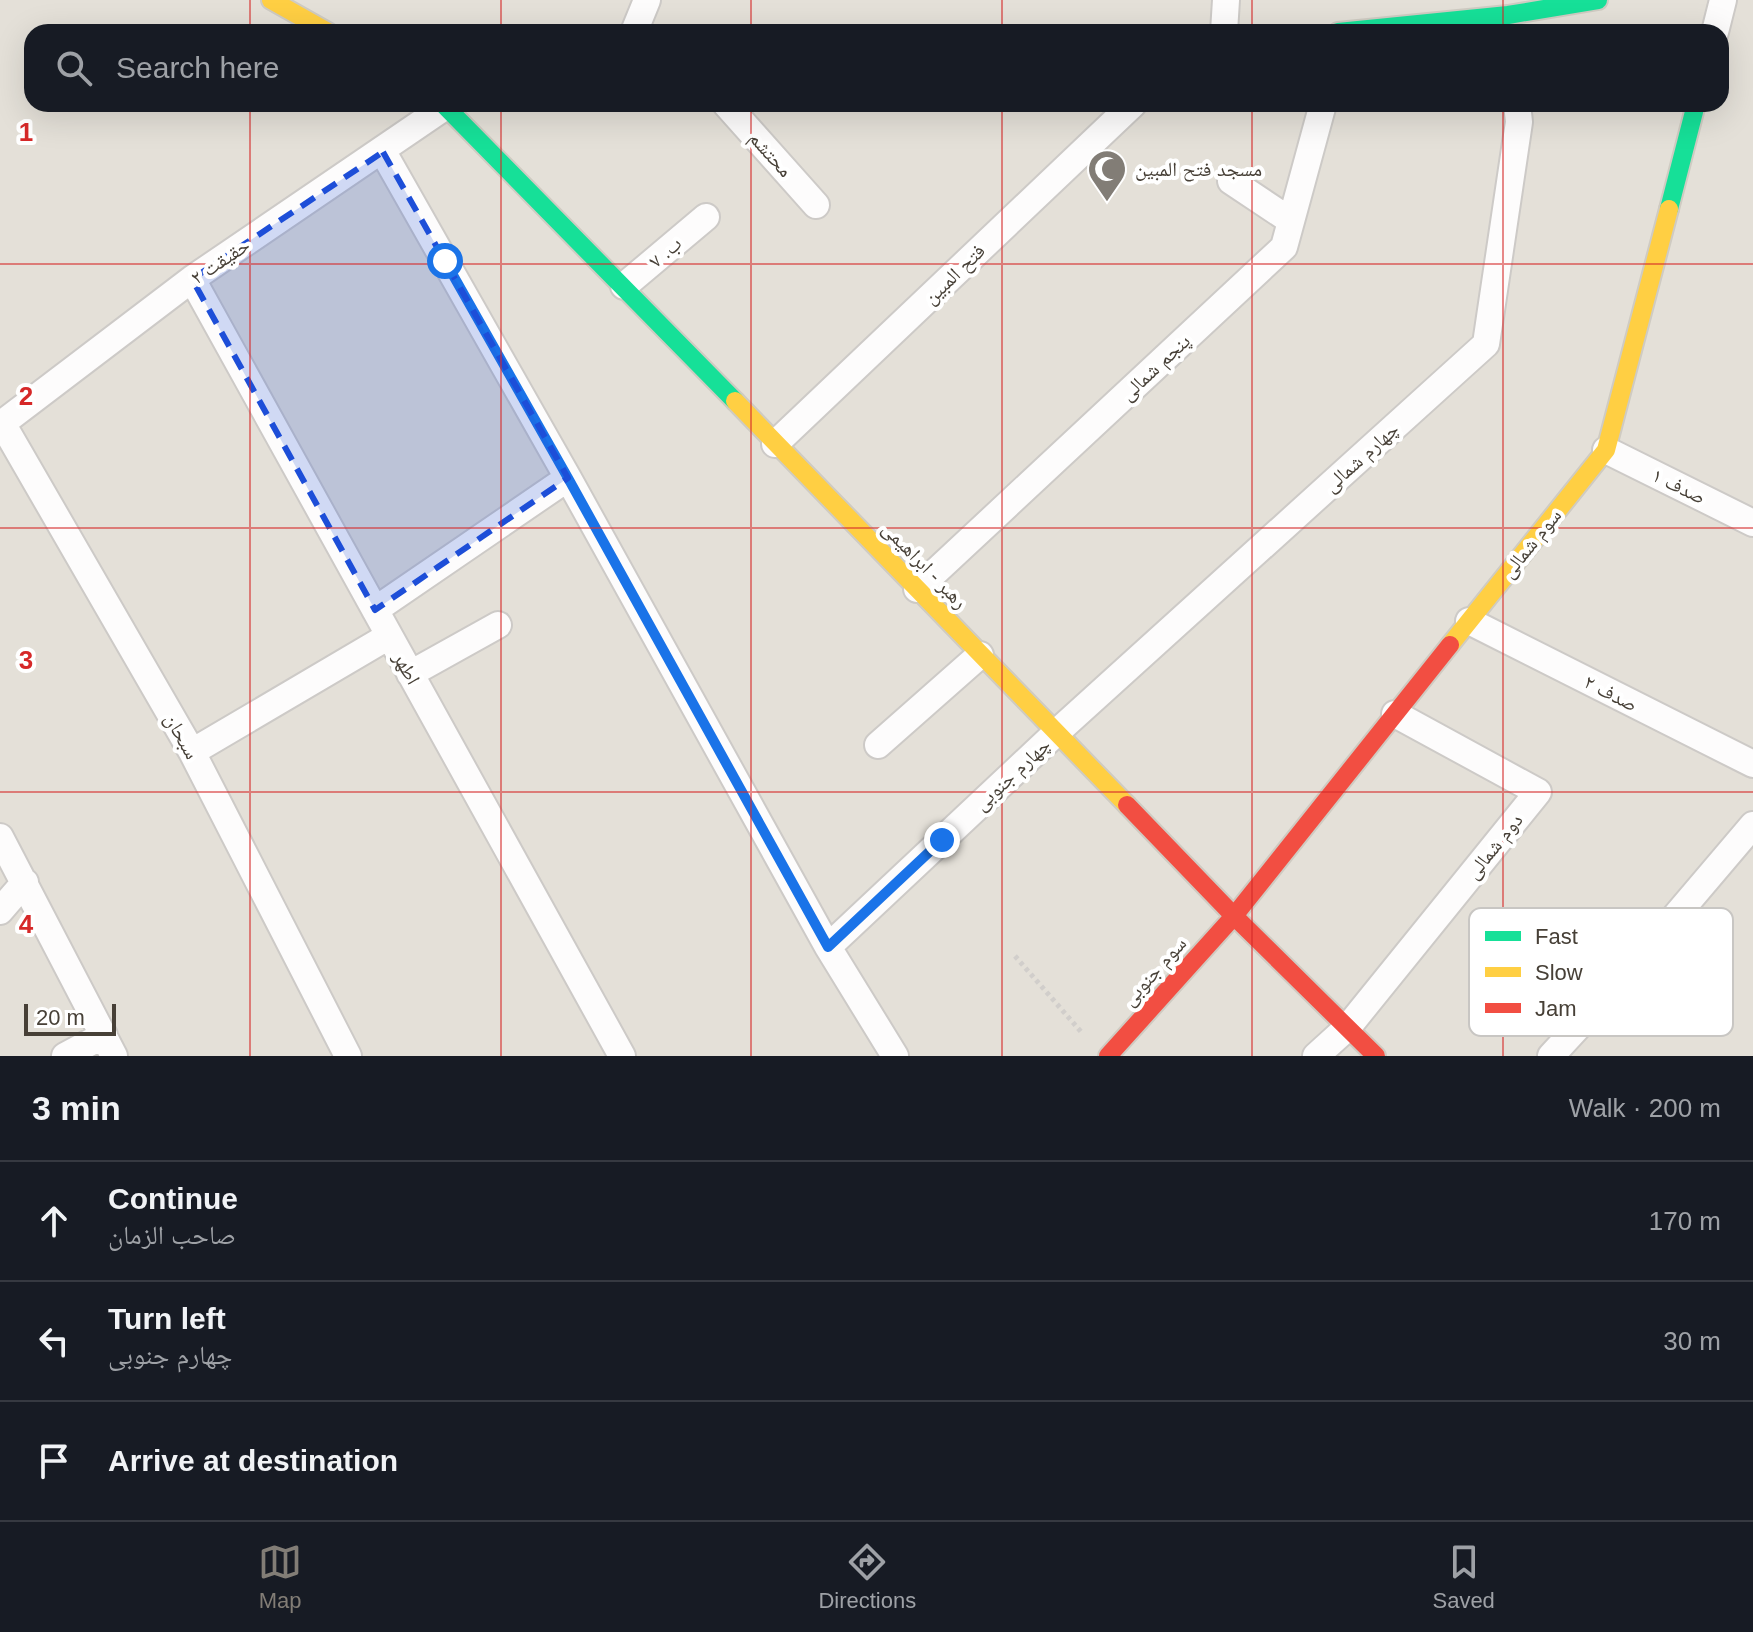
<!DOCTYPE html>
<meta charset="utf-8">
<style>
:root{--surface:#171b24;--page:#20242c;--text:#f1f3f6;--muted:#9ea1a6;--line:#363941;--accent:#827d76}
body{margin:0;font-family:Helvetica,"Noto Naskh Arabic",sans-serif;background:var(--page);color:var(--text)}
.scale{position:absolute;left:24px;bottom:20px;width:92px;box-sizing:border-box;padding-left:8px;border:4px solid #474037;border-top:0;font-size:22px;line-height:28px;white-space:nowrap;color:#474037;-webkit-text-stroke:6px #fff;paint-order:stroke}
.stop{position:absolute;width:24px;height:24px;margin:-18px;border:6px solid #1a73e8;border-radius:50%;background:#fff}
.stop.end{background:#1a73e8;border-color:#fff;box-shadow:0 2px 8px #0008}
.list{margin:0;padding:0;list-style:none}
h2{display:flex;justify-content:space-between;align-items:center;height:104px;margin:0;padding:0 32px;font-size:34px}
h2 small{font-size:26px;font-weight:400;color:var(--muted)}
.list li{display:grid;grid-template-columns:52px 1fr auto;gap:24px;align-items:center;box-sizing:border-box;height:120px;padding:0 32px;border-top:2px solid var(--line)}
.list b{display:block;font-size:30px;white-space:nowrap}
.list p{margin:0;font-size:26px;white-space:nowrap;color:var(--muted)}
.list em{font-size:26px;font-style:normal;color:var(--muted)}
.icon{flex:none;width:44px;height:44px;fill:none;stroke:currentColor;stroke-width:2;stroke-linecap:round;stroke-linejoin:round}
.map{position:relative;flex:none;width:1753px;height:1056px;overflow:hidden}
.search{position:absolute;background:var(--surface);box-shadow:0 8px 32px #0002;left:24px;right:24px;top:24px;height:88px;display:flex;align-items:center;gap:20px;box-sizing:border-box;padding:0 28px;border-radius:24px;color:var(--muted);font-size:30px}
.sheet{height:464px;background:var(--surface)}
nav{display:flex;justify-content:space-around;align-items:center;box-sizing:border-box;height:112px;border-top:2px solid var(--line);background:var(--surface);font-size:22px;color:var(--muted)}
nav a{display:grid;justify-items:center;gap:4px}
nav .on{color:var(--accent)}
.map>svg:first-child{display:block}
</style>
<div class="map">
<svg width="1753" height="1056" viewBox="0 0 1753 1056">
<rect width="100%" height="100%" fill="#f0eeeb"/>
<path fill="#e4e0d8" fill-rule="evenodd" d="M0,0h1753v1056h-1753zM32,32h1689v72h-1689z"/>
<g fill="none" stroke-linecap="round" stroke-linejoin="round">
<g stroke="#cdcac7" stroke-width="30">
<path id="street" d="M634,32l13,-32
M1224,32l2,-32
M1715,32l8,-32
M726,104l90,101
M383,152l185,326 260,469 67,109
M1231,181l60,40
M192,279l430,777
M624,286l82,-69
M2,423l190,329 156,304
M0,425l192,-146 254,-173
M775,444l358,-340
M1606,450l147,73
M917,589l367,-342 39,-143
M375,610l193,-132
M1469,621l284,143
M410,674l88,-49
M878,745l102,-90
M192,752l197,-116
M0,837l114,219
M0,911l25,-29
M828,947l228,-214 430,-389 33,-222 -2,-18
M65,1056l39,-21
M1316,1056l32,-29 190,-235 -143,-78
M1551,1056l72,-78 130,-153"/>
</g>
<g stroke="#cfcbc2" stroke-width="22">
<path id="fast" d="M1338,32l170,-17 90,-15
M443,104l292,297
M1669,209l27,-105"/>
</g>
<g stroke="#cfcbc2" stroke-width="22">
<path id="slow" d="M271,0l57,32
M735,401l392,404
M1450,645l156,-195 63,-241"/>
</g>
<g stroke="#cfcbc2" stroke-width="22">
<path id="jam" d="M1127,805l107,111 142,140
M1108,1056l126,-140 216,-271"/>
</g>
<path stroke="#d1cecb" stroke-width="5" stroke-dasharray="4 4" stroke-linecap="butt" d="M1015,956l68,78"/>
<use href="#street" stroke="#fdfcfc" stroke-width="26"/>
<use href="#fast" stroke="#16e098" stroke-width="18"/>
<use href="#slow" stroke="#ffcf43" stroke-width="18"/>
<use href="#jam" stroke="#f24e42" stroke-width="18"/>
</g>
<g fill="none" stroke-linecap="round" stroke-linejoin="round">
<path stroke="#1a73e8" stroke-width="10" d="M445,261l123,217 260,469 114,-107"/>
</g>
<path fill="#1d4ed8" fill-opacity="0.2" stroke="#1d4ed8" stroke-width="6" stroke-dasharray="16 10" stroke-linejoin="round" d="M383,152l185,326 -193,132 -183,-331z"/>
<path fill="none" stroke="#d62828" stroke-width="2" stroke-opacity="0.55" d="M250,0v32M501,0v32M751,0v32M1002,0v32M1252,0v32M1503,0v32M250,104v952M501,104v952M751,104v952M1002,104v952M1252,104v952M1503,104v952M0,264h1753M0,528h1753M0,792h1753"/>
<defs>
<g id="mosque-pin" transform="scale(2)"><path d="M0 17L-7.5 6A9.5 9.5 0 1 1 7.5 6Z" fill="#827d76" stroke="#fff"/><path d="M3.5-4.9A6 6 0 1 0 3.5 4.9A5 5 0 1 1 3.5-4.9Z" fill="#fff"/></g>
</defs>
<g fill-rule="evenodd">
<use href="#mosque-pin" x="1107" y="169"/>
</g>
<g text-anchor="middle" stroke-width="8" stroke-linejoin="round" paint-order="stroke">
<g font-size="20" fill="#474037" stroke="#fff">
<text transform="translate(771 154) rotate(48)" y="7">محتشم</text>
<text transform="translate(665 252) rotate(-40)" y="7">ب. ۷</text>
<text transform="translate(220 261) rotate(-34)" y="7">حقیقت ۲</text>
<text transform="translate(954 274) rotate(-44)" y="7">فتح المبین</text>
<text transform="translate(1155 367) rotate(-43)" y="7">پنجم شمالی</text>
<text transform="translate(1361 457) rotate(-42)" y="7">چهارم شمالی</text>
<text transform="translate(1679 486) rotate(26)" y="7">صدف ۱</text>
<text transform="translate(1531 543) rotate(-51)" y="7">سوم شمالی</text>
<text transform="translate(925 565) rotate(46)" y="7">رهبر - ابراهیمی</text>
<text transform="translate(407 668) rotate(61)" y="7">اطهر</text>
<text transform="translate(1611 693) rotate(27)" y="7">صدف ۲</text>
<text transform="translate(182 736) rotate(61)" y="7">سبحان</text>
<text transform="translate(1012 774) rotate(-43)" y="7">چهارم جنوبی</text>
<text transform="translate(1494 846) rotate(-51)" y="7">دوم شمالی</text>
<text transform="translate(1154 971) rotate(-48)" y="7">سوم جنوبی</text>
</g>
<g font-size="20" fill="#474037" stroke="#fff" text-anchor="start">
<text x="1135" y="176">مسجد فتح المبین</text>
</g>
</g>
<rect x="1469" y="908" width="264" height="128" rx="12" fill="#fff" stroke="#c8c6c3" stroke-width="2"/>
<rect x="1485" y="931" width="36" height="10" fill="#16e098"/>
<rect x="1485" y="967" width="36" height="10" fill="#ffcf43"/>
<rect x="1485" y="1003" width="36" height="10" fill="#f24e42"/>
<g font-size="22" fill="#474037">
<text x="1535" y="944">Fast</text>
<text x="1535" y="980">Slow</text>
<text x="1535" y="1016">Jam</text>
</g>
<g font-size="26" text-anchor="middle" font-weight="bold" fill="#d62828" stroke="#fff" stroke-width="8" stroke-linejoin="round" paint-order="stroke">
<text x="26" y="141">1</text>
<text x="26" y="405">2</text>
<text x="26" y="669">3</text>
<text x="26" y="933">4</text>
</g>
</svg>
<div class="scale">20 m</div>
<div class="stop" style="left:445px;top:261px"></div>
<div class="stop end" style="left:942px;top:840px"></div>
<div class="search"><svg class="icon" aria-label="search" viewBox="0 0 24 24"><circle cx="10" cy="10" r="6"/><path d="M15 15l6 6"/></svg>Search here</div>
</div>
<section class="sheet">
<h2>3 min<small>Walk · 200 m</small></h2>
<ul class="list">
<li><svg class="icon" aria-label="ahead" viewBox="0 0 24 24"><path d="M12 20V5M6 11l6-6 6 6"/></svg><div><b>Continue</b><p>صاحب الزمان</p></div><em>170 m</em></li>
<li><svg class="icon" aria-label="left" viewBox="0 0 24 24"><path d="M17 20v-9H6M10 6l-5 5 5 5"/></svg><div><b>Turn left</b><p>چهارم جنوبی</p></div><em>30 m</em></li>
<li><svg class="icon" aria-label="arrive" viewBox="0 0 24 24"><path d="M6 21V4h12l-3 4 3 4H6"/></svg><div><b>Arrive at destination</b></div></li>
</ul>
</section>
<nav>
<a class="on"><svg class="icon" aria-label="map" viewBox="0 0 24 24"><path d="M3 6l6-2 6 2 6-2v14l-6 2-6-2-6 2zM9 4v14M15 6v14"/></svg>Map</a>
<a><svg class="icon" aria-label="directions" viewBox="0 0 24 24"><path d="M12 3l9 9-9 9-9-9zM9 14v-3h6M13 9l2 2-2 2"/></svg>Directions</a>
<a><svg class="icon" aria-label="saved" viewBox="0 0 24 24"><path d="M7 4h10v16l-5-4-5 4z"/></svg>Saved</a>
</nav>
